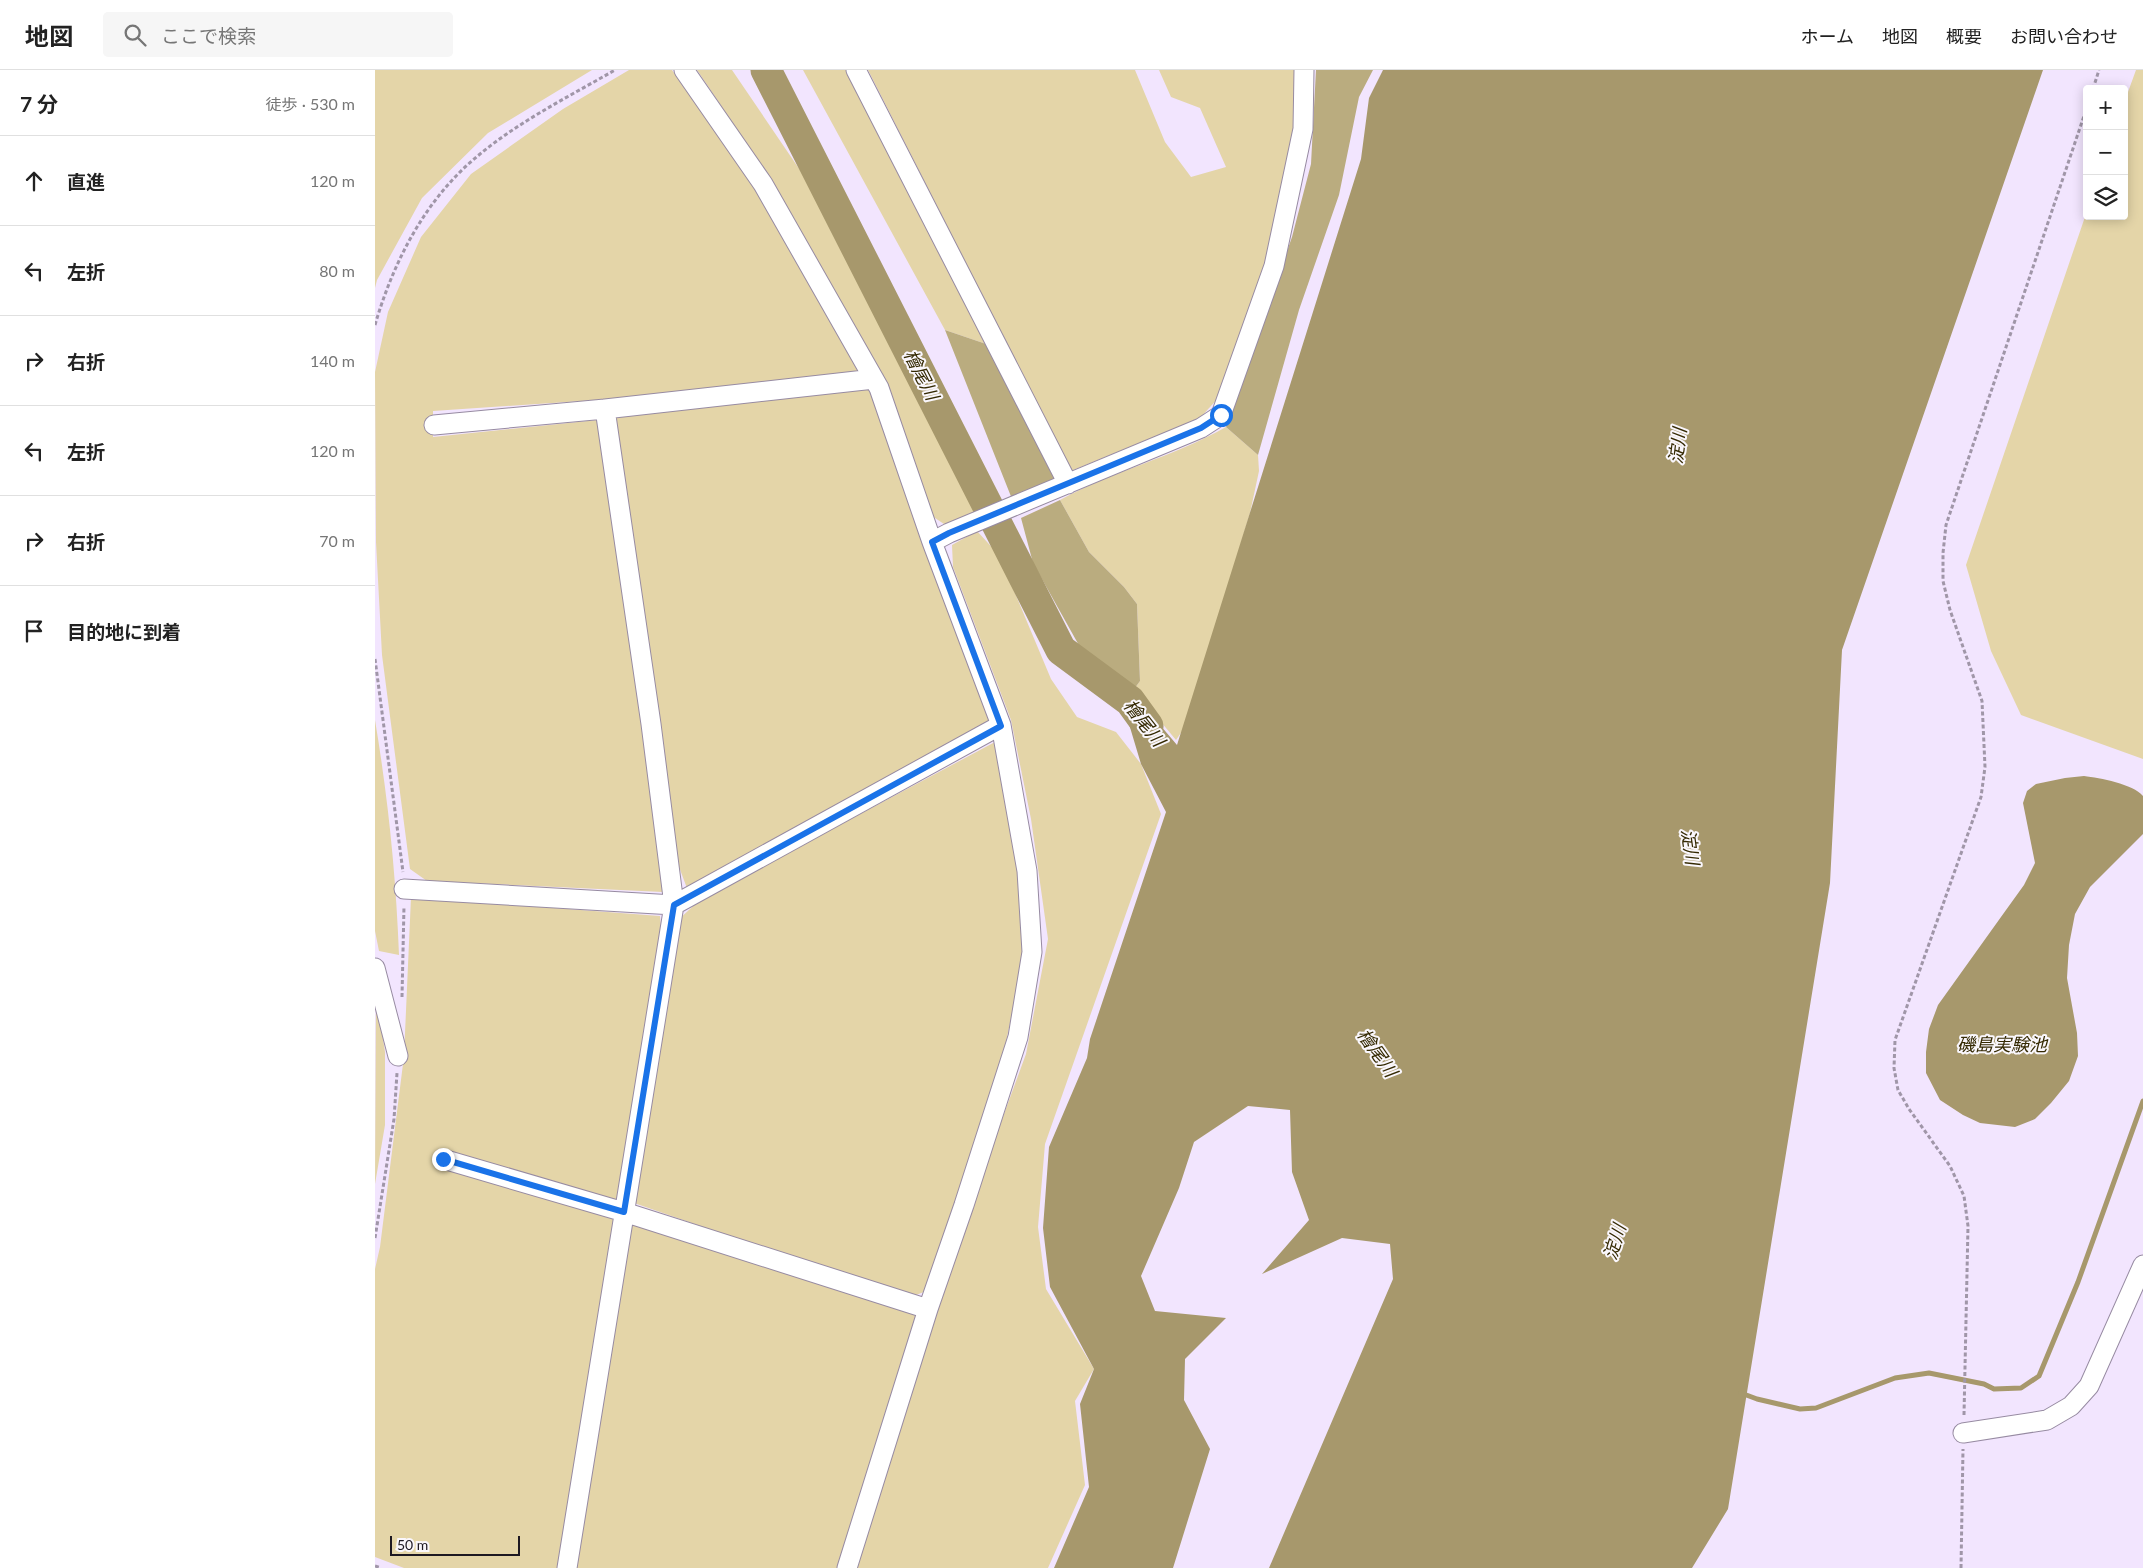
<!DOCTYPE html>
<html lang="ja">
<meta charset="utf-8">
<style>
:root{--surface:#fff;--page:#f6f6f6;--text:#222;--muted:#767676;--line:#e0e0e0}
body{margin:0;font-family:Lato,"Noto Sans JP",sans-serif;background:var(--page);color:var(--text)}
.controls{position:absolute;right:15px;top:15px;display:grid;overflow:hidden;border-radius:5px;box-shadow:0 2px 12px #0003}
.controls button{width:45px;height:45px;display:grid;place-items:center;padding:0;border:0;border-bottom:1px solid var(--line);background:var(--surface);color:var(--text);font:25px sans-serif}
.scale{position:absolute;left:15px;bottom:12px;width:130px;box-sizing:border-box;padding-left:5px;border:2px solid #1d1821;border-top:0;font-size:14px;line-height:18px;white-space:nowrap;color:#1d1821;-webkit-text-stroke:4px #faf7fc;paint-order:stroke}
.stop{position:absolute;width:15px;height:15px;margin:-11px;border:4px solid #1a73e8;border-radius:50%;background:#fff}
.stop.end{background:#1a73e8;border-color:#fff;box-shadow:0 1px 5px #0008}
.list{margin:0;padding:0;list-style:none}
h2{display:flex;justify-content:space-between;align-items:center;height:65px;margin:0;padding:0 20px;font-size:21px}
h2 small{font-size:16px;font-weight:400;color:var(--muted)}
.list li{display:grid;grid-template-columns:32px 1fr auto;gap:15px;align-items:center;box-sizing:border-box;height:90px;padding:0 20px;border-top:1px solid var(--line)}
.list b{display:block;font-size:19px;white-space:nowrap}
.list em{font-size:16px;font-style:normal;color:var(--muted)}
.icon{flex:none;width:28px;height:28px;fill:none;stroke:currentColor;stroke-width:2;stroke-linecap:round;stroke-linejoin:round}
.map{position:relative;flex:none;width:1768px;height:1498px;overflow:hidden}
header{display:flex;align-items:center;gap:30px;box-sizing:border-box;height:70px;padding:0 25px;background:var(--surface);border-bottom:1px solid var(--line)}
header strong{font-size:24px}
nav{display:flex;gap:28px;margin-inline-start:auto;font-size:18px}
.search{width:350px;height:45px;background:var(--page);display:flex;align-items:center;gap:12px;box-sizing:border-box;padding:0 18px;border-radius:5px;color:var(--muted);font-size:19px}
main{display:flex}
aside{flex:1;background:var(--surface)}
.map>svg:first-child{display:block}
</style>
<header>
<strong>地図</strong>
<div class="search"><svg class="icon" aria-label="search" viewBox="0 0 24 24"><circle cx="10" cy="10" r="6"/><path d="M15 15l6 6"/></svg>ここで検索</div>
<nav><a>ホーム</a><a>地図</a><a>概要</a><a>お問い合わせ</a></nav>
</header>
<main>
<aside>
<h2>7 分<small>徒歩 · 530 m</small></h2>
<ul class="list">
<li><svg class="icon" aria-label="ahead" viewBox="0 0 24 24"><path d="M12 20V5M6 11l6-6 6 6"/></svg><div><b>直進</b></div><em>120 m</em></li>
<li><svg class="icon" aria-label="left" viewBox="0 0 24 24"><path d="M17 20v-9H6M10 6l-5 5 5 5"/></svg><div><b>左折</b></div><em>80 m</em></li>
<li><svg class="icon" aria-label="right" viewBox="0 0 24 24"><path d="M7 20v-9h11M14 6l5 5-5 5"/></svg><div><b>右折</b></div><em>140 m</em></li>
<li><svg class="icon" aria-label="left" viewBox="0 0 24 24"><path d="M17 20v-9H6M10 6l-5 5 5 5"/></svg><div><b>左折</b></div><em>120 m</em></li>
<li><svg class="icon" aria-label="right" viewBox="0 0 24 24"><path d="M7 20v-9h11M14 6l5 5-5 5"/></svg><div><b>右折</b></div><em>70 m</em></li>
<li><svg class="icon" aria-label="arrive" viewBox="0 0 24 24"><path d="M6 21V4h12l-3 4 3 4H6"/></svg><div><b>目的地に到着</b></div></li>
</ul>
</aside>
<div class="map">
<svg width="1768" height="1498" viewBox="0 0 1768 1498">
<rect width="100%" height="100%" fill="#f2e5fe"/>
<path fill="#e4d5a8" d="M0,0h217l-104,63 -66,65 -45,82 -2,8z
M254,0h43l85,119 105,186 -251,24 -178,12v26l164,-17 70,466 -4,6 -236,-11 -17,-12 -28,-214 -6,-113 -1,-170 13,-60 33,-75 50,-63 92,-65z
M322,0h35l87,128 105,199 57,114 -34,15 -15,-10 -163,-339z
M428,0h48l138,275 -44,-15z
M493,0h267l30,72 26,35 35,-10 -26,-59 -29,-11 -12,-27h139l-1,48 -32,145 -44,132 -21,23 -129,53z
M1761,0h7v689l-122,-44 -30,-64 -25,-86 121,-354v5h37v-113z
M494,319l123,326 -5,10 -299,166 -10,-27 -65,-448z
M851,357l32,28 1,16 -9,42 -63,211 -11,16 -35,-42 -9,-6 8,-11 -3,-77 -13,-17 -35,-35 -29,-52c53,-29 113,-43 166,-73z
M602,461l22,24 52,124 26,38 39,15 25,32 20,50 -116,330 -7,83 8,62 48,80 -19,32 10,84 -37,83h-193l113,-356 58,-158 22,-115 -17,-120 -20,-99 -58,-153 -1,-22z
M0,650c13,78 21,155 24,235l-20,-4 -4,-20z
M620,672l26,130 4,78 -21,102 -78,239 -17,7 -275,-95 44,-283 23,-21z
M36,827l249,19 2,24 -42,258 -10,4 8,13 -59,353h-155l-29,-11v-288l5,-22 24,-191z
M1,923l9,59v73l-10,59z
M256,1153l289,90 -80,255h-264z"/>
<path fill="#baac7f" d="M941,0h57l-14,27 -20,98 -40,115 -41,145 -32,-28 66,-190 19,-73z
M570,260l44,15 68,135 -45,19z
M685,430l29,52 35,35 13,17 3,77 -8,11 -51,-43 -48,-86 -12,-45z"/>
<path fill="#a7986c" d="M1008,0h660l-201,580 -12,233 -102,626 -36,59h-423l124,-289 -3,-35 -48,-6 -80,36 47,-54 -17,-48 -2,-62 -42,-4 -54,36 -15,46 -38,88 14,35 71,7 -41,41 -1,41 26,49 -37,119h-119l35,-81 -9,-83 14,-35 -44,-82 -7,-59 6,-81 38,-89 3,-19 76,-227 -25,-48 -21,-70 1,-11 11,9 45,53 184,-586 8,-61z
M1709,706c16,2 49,8 59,20v38l-53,53 -15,27 -6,31 -2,33 10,55 1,23 -9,25 -18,22 -16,16 -20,8 -35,-4 -17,-8 -23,-15 -14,-27v-21l3,-23 9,-24 68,-95 18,-25 11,-22 -12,-60 4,-12 9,-7 29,-6z"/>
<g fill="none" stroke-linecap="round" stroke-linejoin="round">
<path stroke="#a7986c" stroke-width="5" d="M1366,1323l16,6 43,10 16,-1 79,-30 34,-5 55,11 10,5 27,-1 18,-12 39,-94 65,-181"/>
<path stroke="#a7986c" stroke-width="31" d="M391,0l295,580 69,51 18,25"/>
<g stroke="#978ba2" stroke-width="21">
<path id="minor" d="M309,0l79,114 116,204 53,154
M481,0l212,414
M59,355l171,-16 269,-30
M29,819l270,16 327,-180
M0,898l23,88
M68,1089l181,53 304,97
M1588,1363l84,-13 24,-14 18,-20 54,-121
M192,1498l107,-663 -23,-181 -46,-315
M472,1498l81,-259 36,-104 54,-168 14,-85 -5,-81 -26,-146 -69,-183 17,-9 252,-105 20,-13 53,-149 29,-137 1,-59"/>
</g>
<path stroke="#a096a8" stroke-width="3" stroke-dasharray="4 2.5" stroke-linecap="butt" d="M1718,19l6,-19
M0,255c18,-62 49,-123 98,-165 41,-36 95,-63 142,-90
M0,589l28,213
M27,927l2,-91
M0,1168l19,-119 3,-46
M1589,1345l4,-189 -4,-30 -14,-30 -41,-57 -11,-19 -4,-22 1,-28 86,-243 4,-30 -3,-66 -32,-91 -7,-29v-28l3,-28 141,-418
M0,1496l6,2
M1586,1498l2,-119"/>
<use href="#minor" stroke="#fff" stroke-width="19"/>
</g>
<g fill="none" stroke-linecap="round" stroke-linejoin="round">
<path stroke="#1a73e8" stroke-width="6" d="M68,1089l181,53 50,-307 327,-179 -69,-184 17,-9 252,-105 20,-13"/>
</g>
<g text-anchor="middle" stroke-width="4" stroke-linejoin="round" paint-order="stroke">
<g font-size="18" font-style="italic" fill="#342902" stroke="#faf7fc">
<text transform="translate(546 305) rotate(63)" y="6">檜尾川</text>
<text transform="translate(1303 376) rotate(-83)" y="6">淀川</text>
<text transform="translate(769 653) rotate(52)" y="6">檜尾川</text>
<text transform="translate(1315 777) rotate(82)" y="6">淀川</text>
<text x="1627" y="981">磯島実験池</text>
<text transform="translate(1002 983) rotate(55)" y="6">檜尾川</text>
<text transform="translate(1240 1172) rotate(-73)" y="6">淀川</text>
</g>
</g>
</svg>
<div class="controls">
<button>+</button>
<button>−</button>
<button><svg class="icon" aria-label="layers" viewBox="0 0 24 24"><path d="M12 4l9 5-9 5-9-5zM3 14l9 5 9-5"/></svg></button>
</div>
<div class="scale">50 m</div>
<div class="stop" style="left:846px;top:345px"></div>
<div class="stop end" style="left:68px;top:1089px"></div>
</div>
</main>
